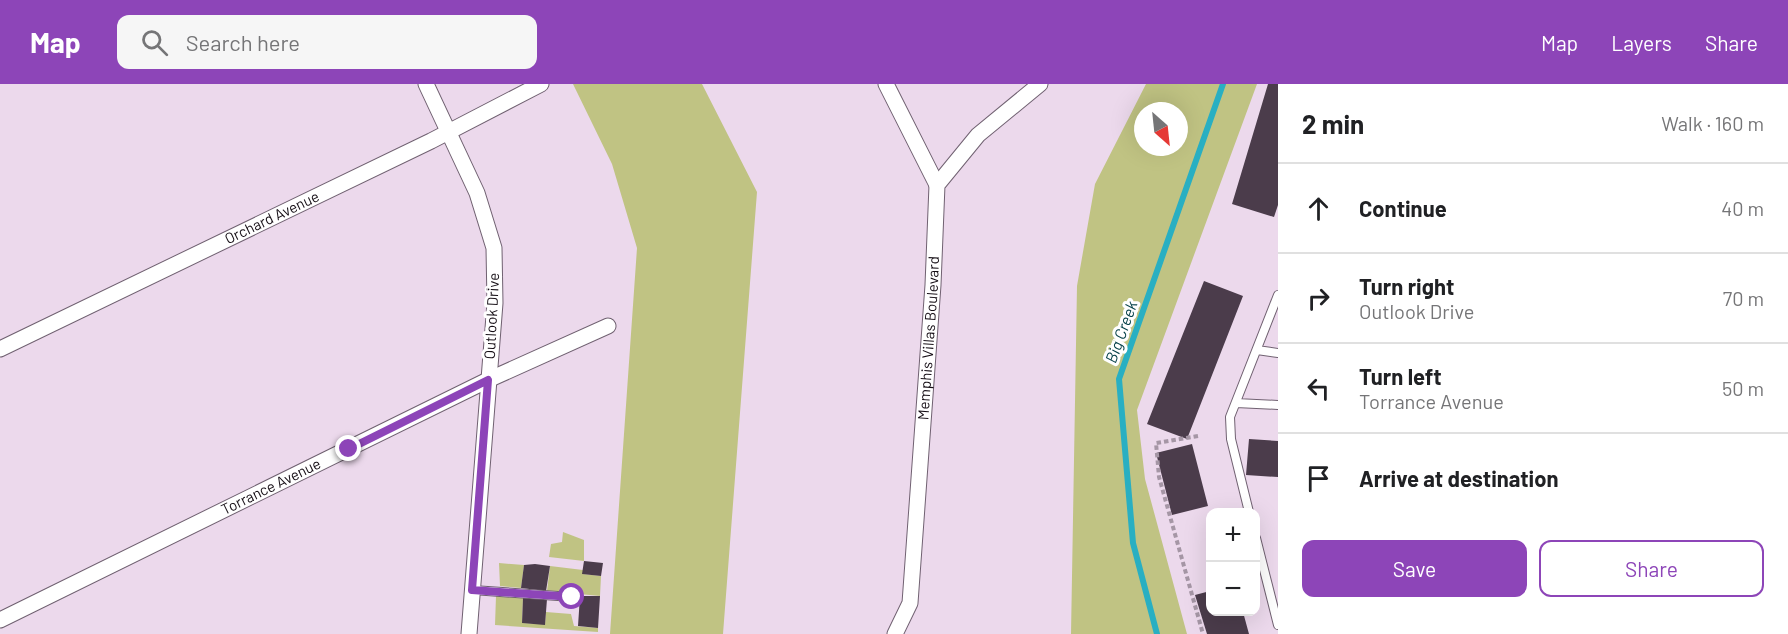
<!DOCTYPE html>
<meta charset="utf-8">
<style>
:root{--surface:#fff;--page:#f6f6f6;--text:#202124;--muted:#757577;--line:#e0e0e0;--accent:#8d45b8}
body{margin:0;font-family:Barlow,sans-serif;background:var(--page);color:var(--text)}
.controls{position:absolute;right:18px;bottom:18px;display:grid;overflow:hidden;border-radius:12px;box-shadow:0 6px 24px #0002}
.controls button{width:54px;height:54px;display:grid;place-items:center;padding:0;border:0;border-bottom:2px solid var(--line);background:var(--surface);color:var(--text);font:30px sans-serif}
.compass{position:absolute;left:1134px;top:18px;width:54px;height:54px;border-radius:50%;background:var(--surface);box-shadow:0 6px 24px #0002;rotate:153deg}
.stop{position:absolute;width:18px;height:18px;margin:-14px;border:4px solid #8d45b8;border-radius:50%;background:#fff}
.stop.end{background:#8d45b8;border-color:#fff;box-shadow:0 2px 6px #0008}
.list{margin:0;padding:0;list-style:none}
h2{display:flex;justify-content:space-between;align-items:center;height:78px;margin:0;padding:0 24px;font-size:26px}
h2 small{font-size:20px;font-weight:400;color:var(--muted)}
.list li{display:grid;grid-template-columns:39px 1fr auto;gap:18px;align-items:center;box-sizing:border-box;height:90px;padding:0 24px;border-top:2px solid var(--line)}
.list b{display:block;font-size:22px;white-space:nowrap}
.list p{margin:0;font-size:20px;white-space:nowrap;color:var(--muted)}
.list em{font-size:20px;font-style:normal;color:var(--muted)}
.actions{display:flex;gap:12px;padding:18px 24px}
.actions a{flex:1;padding:14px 0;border:2px solid var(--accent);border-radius:12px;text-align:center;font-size:21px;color:var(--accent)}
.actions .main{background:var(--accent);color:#fff}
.icon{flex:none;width:33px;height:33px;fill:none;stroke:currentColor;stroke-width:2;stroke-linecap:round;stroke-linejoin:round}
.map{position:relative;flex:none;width:1278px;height:550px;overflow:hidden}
header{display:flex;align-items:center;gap:36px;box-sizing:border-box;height:84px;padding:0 30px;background:var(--accent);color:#fff}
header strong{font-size:28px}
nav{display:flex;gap:33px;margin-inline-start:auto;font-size:21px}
.search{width:420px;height:54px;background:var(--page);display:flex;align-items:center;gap:15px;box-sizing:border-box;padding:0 21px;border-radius:12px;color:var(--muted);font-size:22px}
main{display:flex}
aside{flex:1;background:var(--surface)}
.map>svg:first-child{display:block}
</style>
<header>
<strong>Map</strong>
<div class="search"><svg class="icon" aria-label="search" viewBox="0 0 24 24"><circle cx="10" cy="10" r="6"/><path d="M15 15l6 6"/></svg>Search here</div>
<nav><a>Map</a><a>Layers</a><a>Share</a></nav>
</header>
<main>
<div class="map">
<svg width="1278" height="550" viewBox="0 0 1278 550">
<rect width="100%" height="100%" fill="#ecd9ec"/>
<path fill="#c0c383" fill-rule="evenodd" d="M573,0h129l55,108 -34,442h-113l27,-386 -25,-84z
M1146,0h111l-120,326 8,69 42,155h-116l6,-348 18,-102zM1143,27h36v36h-36z
M563,448l21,8v21l-35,-4 2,-13 11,-2z
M499,479l25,2 -3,23 -21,-2z
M550,482l33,4v4l18,2 -1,20 -53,-5z
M496,512l27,2 -1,25 23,1 1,-12 25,2 3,12 24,2v4l-103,-7z"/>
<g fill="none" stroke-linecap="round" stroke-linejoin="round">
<path stroke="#29afc2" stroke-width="6" d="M1157,550l-24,-91 -14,-164 104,-295"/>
</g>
<path fill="#4b3c4b" d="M1268,0h10v121l-4,12 -42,-13z
M1204,197l39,15 -56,143 -40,-15z
M1249,355l29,2v36l-32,-2z
M1192,360l16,62 -36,9 -16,-62z
M584,477l19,2 -2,13 -19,-2z
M535,480l15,2 -4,25 -25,-3 3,-23z
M1210,507v21h33l6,22h-42l-12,-39z
M580,512h20l-2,32 -20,-2z
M523,514l24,1 -2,26 -23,-2z"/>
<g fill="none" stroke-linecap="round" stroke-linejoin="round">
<g stroke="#706171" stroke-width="10">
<path id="lane" d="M1257,266l21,3
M1236,319l42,2
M1249,428l-18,-73 -1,-22 48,-122
M1256,454l22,87
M473,506l99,7"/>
</g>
<g stroke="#706171" stroke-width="17">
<g id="street">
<path d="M426,0l51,109 17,55 1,55 -26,331"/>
<path d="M886,0l51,101"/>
<path id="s1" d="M0,265l431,-208 110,-57"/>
<path id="s2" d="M0,536l488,-240 120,-54"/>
<path id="s3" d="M895,550l15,-31 23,-318 4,-100 41,-50 62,-51"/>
</g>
</g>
<path stroke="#a596a5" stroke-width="4" stroke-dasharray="4.5 3" stroke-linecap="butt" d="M1198,352l-42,7 3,34 44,157"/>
<use href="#lane" stroke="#fff" stroke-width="8"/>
<use href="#street" stroke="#fff" stroke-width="15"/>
</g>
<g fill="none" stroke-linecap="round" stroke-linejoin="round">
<path stroke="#8d45b8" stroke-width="8" d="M349,365l139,-69 -16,210 100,7"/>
</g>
<g text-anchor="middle" stroke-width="6" stroke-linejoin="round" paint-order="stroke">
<g font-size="15" fill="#150e15" stroke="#fff">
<text dy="5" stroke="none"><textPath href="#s1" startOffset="302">Orchard Avenue</textPath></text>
<text transform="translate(492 232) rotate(-87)" y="5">Outlook Drive</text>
<text dy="5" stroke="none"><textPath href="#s3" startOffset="300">Memphis Villas Boulevard</textPath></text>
<text dy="5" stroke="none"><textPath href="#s2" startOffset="302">Torrance Avenue</textPath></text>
</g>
<g font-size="16" font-style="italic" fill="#064149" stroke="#fff">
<text transform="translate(1121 248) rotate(-70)" y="6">Big Creek</text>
</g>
</g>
</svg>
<div class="controls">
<button>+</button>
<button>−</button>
</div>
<svg class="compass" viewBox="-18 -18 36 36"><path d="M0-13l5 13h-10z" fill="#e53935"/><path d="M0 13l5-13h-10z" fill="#757577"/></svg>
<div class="stop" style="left:572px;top:513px"></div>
<div class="stop end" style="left:349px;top:365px"></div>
</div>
<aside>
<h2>2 min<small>Walk · 160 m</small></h2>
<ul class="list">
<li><svg class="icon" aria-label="ahead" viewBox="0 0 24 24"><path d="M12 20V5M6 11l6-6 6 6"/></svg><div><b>Continue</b></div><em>40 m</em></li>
<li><svg class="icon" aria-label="right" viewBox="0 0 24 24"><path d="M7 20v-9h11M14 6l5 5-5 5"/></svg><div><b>Turn right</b><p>Outlook Drive</p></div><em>70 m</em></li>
<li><svg class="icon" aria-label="left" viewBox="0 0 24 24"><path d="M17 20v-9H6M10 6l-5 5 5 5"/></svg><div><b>Turn left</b><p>Torrance Avenue</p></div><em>50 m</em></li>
<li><svg class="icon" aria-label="arrive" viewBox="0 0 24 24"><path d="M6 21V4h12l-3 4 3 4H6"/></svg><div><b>Arrive at destination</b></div></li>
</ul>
<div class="actions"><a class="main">Save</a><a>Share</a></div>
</aside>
</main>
